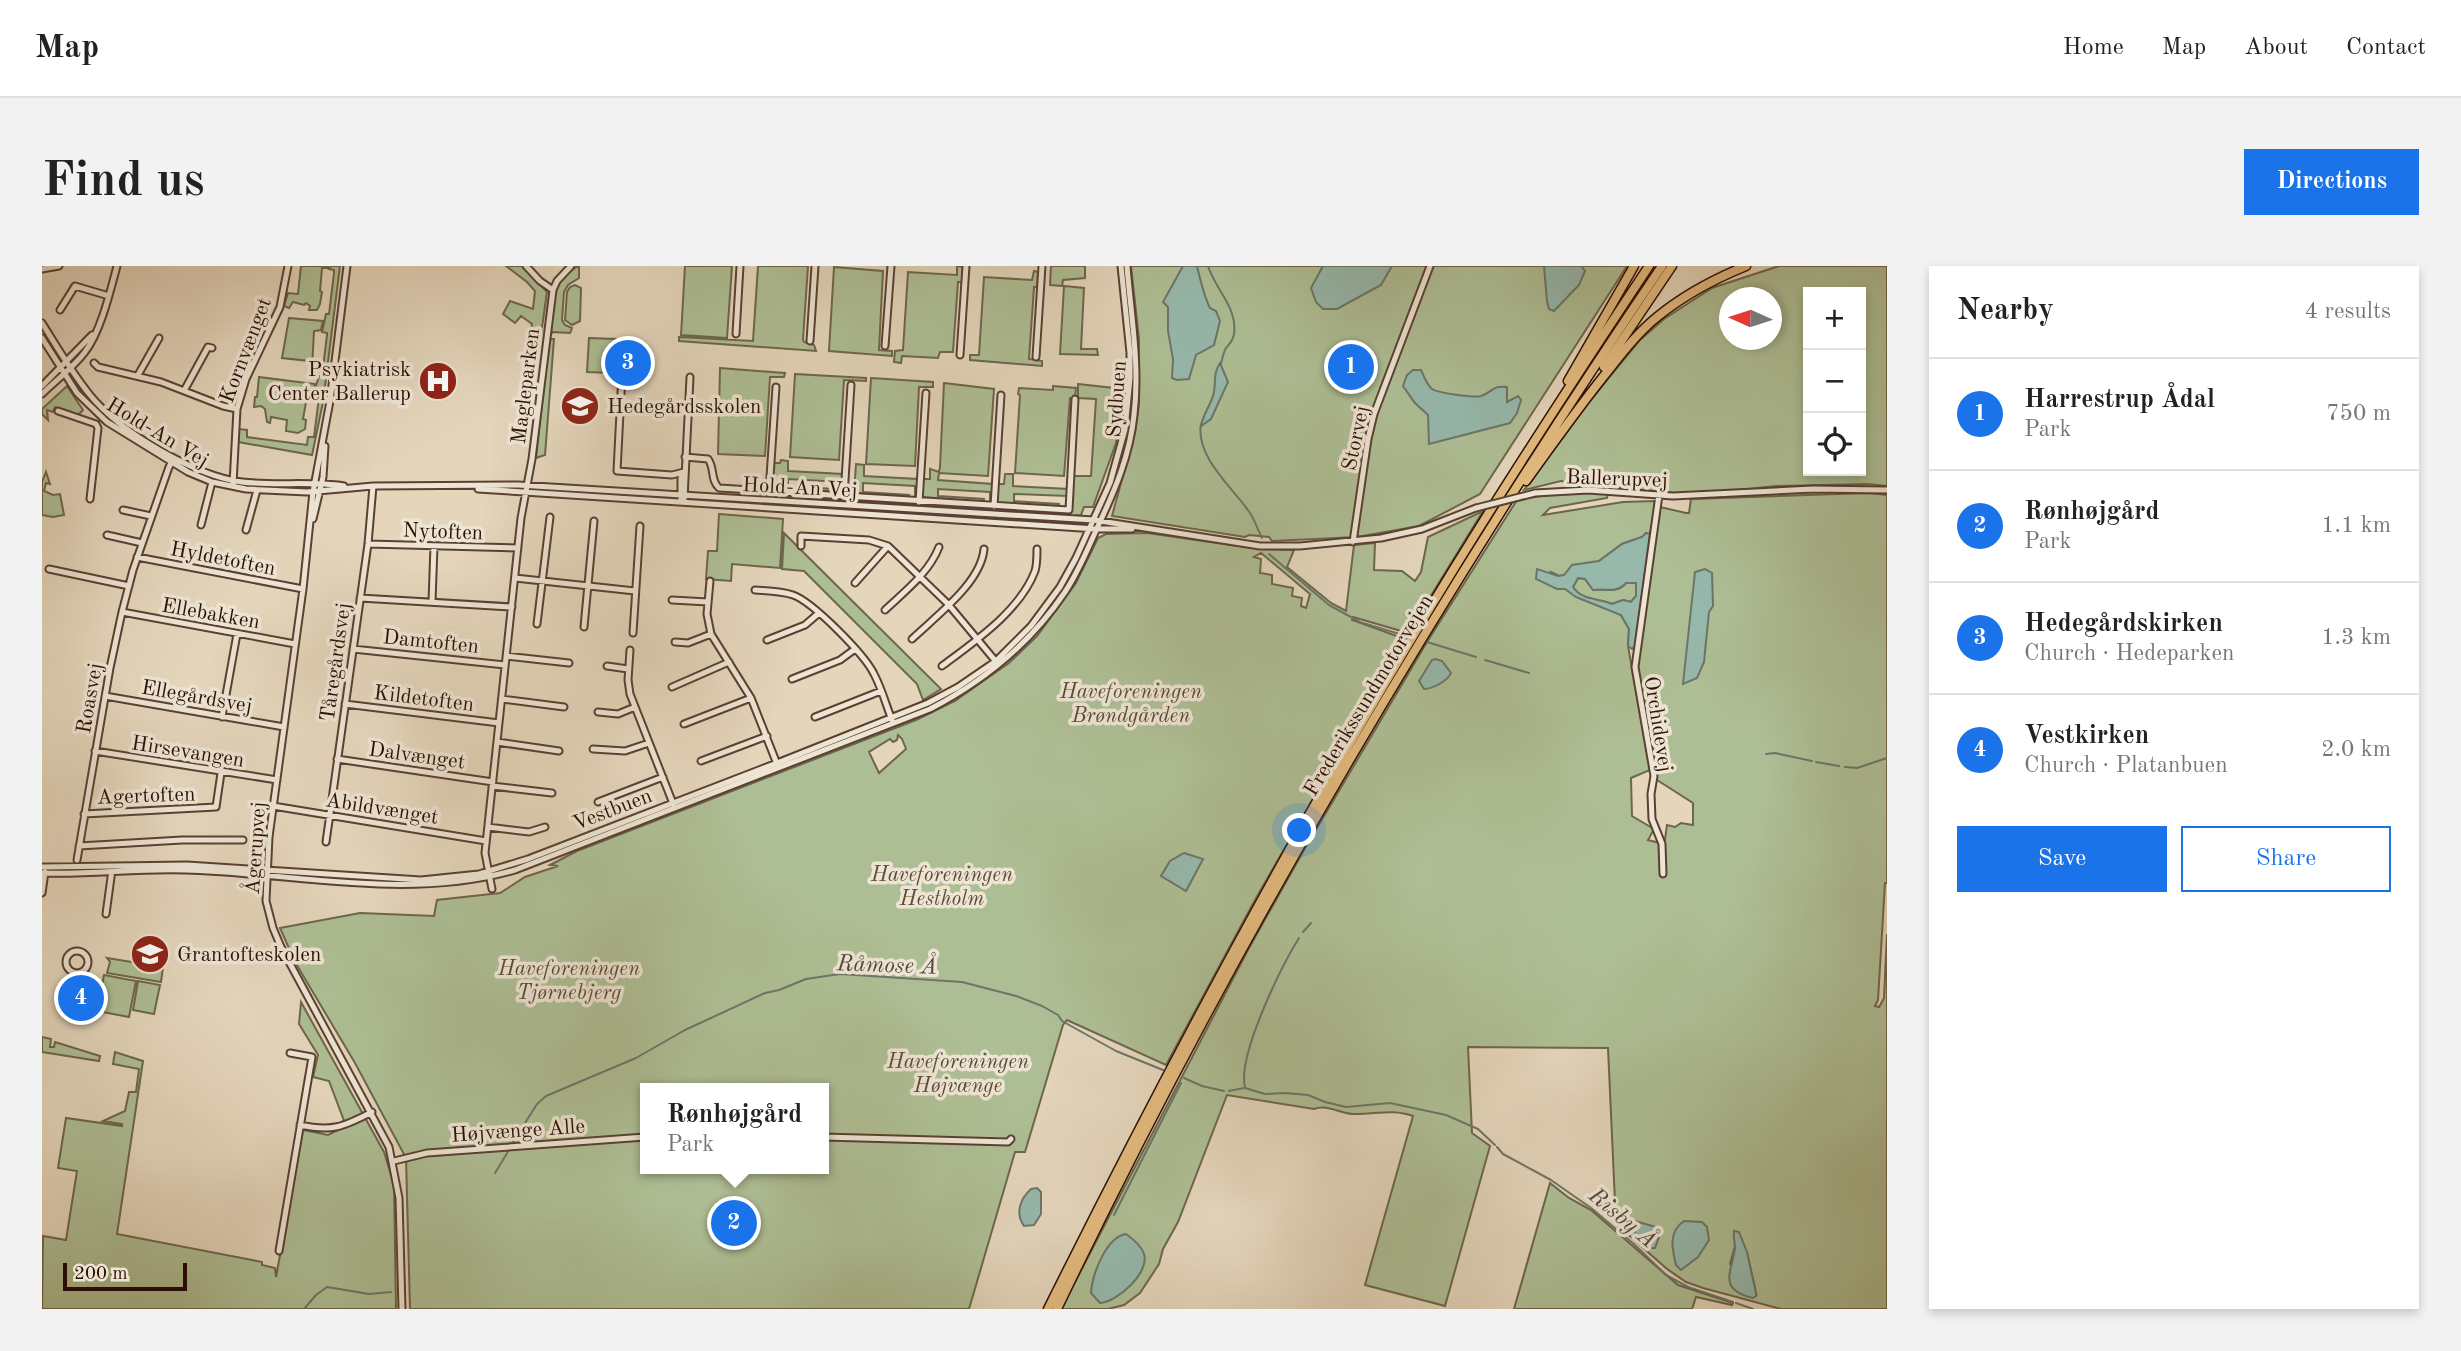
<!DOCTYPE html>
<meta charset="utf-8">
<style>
:root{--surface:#fff;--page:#f2f2f2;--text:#222;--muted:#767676;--line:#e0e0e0;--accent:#1a73e8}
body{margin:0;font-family:"Old Standard TT",serif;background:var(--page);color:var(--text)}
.controls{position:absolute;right:21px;top:21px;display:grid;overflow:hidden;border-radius:0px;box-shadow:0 4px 10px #0003}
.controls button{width:63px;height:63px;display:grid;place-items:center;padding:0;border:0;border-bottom:2px solid var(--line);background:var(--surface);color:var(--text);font:35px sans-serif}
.compass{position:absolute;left:1677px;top:21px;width:63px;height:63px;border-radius:50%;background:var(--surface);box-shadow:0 4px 10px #0003;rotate:273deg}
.scale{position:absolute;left:21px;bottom:18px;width:124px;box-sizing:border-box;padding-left:7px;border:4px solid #2c0f04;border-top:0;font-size:19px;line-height:24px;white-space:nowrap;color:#2c0f04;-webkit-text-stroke:5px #ede4d3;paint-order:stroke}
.you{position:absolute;left:1258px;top:565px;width:24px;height:24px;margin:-18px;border:5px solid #fff;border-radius:50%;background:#1a73e8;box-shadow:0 0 0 10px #1a73e833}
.badge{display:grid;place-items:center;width:46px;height:46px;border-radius:50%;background:var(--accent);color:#fff;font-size:23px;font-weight:700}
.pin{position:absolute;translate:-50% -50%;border:4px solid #fff;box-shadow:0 2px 7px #0006}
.popup{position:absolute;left:598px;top:817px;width:189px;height:91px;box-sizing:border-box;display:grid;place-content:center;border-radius:0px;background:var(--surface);filter:drop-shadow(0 2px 5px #0005);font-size:23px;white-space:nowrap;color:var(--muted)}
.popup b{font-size:26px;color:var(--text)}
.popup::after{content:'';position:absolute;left:50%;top:100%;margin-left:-14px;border:14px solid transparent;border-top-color:var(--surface)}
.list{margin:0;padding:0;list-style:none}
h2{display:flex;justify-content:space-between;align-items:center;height:91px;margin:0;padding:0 28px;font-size:30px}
h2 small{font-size:23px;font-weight:400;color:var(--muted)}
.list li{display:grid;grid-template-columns:46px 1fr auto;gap:21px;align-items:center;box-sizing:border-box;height:112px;padding:0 28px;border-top:2px solid var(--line)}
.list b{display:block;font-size:26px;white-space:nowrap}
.list p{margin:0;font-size:23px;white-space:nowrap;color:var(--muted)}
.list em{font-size:23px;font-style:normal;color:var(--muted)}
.actions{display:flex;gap:14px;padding:21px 28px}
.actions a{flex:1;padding:16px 0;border:2px solid var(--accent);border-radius:0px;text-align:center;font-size:24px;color:var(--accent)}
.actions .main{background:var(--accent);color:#fff}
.icon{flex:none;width:38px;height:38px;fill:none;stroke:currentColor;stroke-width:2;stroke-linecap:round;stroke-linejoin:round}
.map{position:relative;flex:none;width:1845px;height:1043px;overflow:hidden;border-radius:0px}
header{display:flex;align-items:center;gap:42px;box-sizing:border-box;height:98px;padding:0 35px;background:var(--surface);border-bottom:2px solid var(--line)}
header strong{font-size:33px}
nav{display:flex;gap:38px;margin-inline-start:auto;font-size:24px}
.intro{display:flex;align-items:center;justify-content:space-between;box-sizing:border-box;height:168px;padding:0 42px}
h1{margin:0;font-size:49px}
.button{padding:18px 32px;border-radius:0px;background:var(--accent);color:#fff;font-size:24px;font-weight:700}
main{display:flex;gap:42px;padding:0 42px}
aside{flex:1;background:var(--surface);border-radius:0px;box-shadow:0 4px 10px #0003}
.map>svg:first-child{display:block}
</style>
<header>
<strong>Map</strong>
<nav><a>Home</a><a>Map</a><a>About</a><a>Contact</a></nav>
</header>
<div class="intro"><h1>Find us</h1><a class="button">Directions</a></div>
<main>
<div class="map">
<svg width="1845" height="1043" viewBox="0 0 1845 1043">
<rect width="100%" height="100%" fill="#e4d5bb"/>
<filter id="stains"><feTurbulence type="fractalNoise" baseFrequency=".00286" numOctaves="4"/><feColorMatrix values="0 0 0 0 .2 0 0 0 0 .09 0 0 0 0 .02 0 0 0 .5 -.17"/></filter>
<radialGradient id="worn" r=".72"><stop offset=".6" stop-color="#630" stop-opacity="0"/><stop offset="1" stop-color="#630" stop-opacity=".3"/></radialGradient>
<path fill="#aebe94" stroke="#6d664c" stroke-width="2" fill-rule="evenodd" d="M259,0h27v2h-6l-2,23 2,1 -2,12 -3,6h-8l1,-4 -4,-3 -2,2 -11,-3 -4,6 -5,-2 4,-13 10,1z
M289,0h9l-17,136 -11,53 -74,-13 1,-13 8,1v7l60,8 1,-8h6l6,-48h-5l4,-13h3l5,-41v-2l-5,-1 4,-18h3l5,-41v-3l-5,-1z
M464,0h17l24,26 -6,43 -10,-3 1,-8 -11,-8 -6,7 -12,-9 7,-13 23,8 2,-18 -8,-9z
M537,0v12l-11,7 -4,7 -2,28 3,5 7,3 -2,5 -17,-1 -2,2c-3,-24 3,-58 28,-68z
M643,0h47l-5,72 -46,-3z
M716,0h50l-5,73 1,3 10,3 2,6 -137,-10v-4l74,4z
M915,0l7,1 -1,15h-5l-5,70h-13l-2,6 -36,-2 -1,7 -7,-1 1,-11 8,-1 5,-78 49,3z
M1009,0h34v12l-22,2 -1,6 -12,-1z
M1089,0h496l-147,228 -61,32 -62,11 -85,4 -3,-4 -20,-2 -4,2 -133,-21 23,-84 4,-28v-65z
M1737,0h108v220l-19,-2 -92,2 -47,5 -56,2 -112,-12 -37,9 65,-88 50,-61 25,-22 48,-31zM1766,26h53v179h-53zM1688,32h42v42h-42z
M792,1l49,4 -4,79 13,1v5l-63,-5z
M992,5l4,1 -1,15h-3l-5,72 13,2v5l-72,-6v-5h9l5,-78 48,3z
M533,19l6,3 -1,33 -8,4 -7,-5 2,-28 3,-5z
M1022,20l20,2 -3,61h16l1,6 -38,-1z
M247,52l34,3 -2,9 -7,1 -2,37 -3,-1v-6l-27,-3z
M547,72l27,1 -2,34 -27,-1z
M507,73h5l-9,116 -9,3z
M678,102l65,5 -1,4h-14l-5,79 -47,-2z
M753,108l71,4v3l-22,-1 -5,80 -49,-3z
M217,111l56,7 -2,7h-5l-5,28 3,1 -1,9 -7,4 -12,-2 1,-11 -16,-3 -1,6 -3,-1 -2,-13 -4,-3 -7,1 1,-10h2z
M829,112l62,4v5h-14l-4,79 -49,-2z
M902,117l50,6 -6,87 -49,-3 -1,7 55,4 -1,18h-2v-10l-52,-3v7l46,3 -1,3 -62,-5 1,-18h8v-10l9,3 1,-5z
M1036,118l45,5 -7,54 -23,64h-9l-3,8 -11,1 3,-40h18l5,-77 -18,-1z
M25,120l16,24 -5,5 -23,-8 -2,5 -6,-2 1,10 -6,-6v-5z
M1011,120l23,2 -1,10h-5l-6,78 -49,-3 5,-78 -2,-1 1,-6 34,2z
M739,194l7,1v10l55,3v8l-55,-3v7l45,3v3l-62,-4 1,-25h8z
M814,198l8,1v11l54,3 -1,16h-2v-9l-52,-3v9l46,3 -1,2 -54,-4z
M4,206l4,12 -4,-1 -2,8 9,4 7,-1 4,21 -11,2 -11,-2v-33z
M963,208h8v12l56,3 -1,7 -54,-2v7l45,3v3l-64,-4 2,-19h7z
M1518,227h48l-1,5 -57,10 -7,7 80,-13 33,-1 -6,33 -4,-1 -4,4 -20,7 -23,17 -35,14 -5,1 -8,-4 6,17 8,-1 56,27 8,14 -1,17 22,124 -19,8 1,38 22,13 -6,11 12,3 2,18 5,-36 8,2 6,-4 12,2v-22l-36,-23 -20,-113 23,-160 26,6h3l2,-14 178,-6 18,2v388h-2l-7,117 -3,6 4,1 5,-9 3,-64v375h-106l-78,-21 -17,-6 -19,-13 -51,-45 -8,-176 -140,-1 4,86 18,13 -45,160 -80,-21 48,-169c-21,-8 -40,-1 -61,-2 -13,-1 -25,-10 -38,-5l-87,-14 -49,127 -15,27 -4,15 -19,29 -16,12 -16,4h-47l188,-361 55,-98 123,-208 90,-142zM1693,980l12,7 9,40 -26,-29z
M1441,245l-75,122 -55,-16 -1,3 53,19 -149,259 -90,167 -99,-45 -4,5 -38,127h-10l-46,157h-559l-4,-151 -51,-95 -60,-101 -15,-34 80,-15 74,3 3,-16 63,-7 25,-16 33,-11 -8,-1 27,-14 339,-131 39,-19 54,-38 28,-27 39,-53 22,-45 8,-4 41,-1 113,16 34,1 -7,17 44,36 15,8 8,-66 21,-2 -1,27 28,1 13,10 6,-9 7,-35zM1219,287l49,41 -4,14 -5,-2 1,-8 -10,-2 1,-8 -21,-4v-9l-12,-2 1,-14 -7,-2zM856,469l4,4 4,10 -27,24 -10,-21 21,-13 3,3 4,-2zM603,822h178v81h-178z
M677,248l64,5 -3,49 -48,-4 -1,17 -25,-2 2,-28h9z
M742,267l19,19 138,137 -18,11 -6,-16 -113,-113 -22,-2z
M1536,312l7,1 8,11c12,-2 24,4 33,-7h10v13l-5,6 -8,-2 -11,4c-14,-6 -30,-3 -39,-17z
M65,692l56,9 -2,15 -54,-9 3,-11z
M62,709l32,6 -7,36 -32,-6z
M96,715l22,4 -6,29 -21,-4z
M259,736l83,150 10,33 2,124h-354l1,-73 23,4 11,-69 -19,-3 8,-50 56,8v-2l-19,-3 22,-10 4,-19h7l3,-23 -26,-5 2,-12 28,9 -26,173 145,28v3l13,3 1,9 27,-147 25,5 18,-9 -17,-45 -16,-4 5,-22 -19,-31z
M0,771l9,2 -1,8h4l1,-5 45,14 -1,5 -57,-9z
M1508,917l19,15 22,12 87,75 55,18 -1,2 -36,-8 -4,12h-178z"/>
<path fill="#96b9ac" stroke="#6c7569" stroke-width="2" fill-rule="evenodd" d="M1141,0h14c3,13 7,30 13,42l6,3 4,10 -6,24 -18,10 -7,24 -12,1 -5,-2 1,-19 -5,-28v-24l-5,-5z
M1281,0h69l-11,19 -44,24h-14l-7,-7 -5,-14z
M1502,0h37l4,5 -6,14 -25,26 -5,-2 -2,-8z
M1178,97l8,19 -17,37 -10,7c2,-12 11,-23 13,-34 2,-11 -1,-18 6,-29z
M1371,104h8c3,6 5,14 11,19 6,4 42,9 49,7 12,-4 11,-11 26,-9v15l11,-6 3,4 -4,13 -7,10 -81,21 -1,-29 -13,-12 -12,-17 4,-11z
M1604,267l4,1 -15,112 -3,3 -4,-3 1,-17 -8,-14 -45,-18 -11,-8h-8l-21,-10 1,-10 21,7 6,-1 8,-10 27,-4 23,-17 20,-7zM1536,312l7,1 8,11c12,-2 24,4 33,-7h10v13l-5,6 -8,-2 -11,4c-13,-6 -30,-3 -39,-17z
M1663,303l7,4 1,33 -4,6 -5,50 -7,16 -14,6 12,-112z
M1393,393l7,2 9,12c-3,8 -19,16 -27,16l-5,-8 13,-21z
M1142,587l19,6 -17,32 -25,-15 9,-15z
M995,922l4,4v22l-7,11 -10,1c-9,-13 -4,-27 7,-37z
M1586,953l28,8 3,10 -4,11h-6c-10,-6 -13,-18 -23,-26z
M1642,955l18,1 5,5 2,13 -11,17 -17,13 -5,-5c-4,-17 -8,-33 8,-44z
M1692,965l5,1 8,20 9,41v3l-3,2c-35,-9 -22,-24 -18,-50 0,-5 -2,-11 -1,-17z
M1084,968c7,5 15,11 18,20 6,19 -27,48 -44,49l-9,-10c1,-18 15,-56 35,-59z"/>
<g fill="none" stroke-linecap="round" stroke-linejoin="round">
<path stroke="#6c7569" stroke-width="2" d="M1166,0c7,23 30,42 26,68 -1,7 -4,9 -8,14 -3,5 -4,12 -5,16
M1159,158c-6,33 33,65 49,89 5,8 8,17 12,25
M1227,288l60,51 31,17 46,14
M1385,376l49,15
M1443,394l44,13
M1724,488l9,-1 37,8
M1774,496l23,4
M1803,501l12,1 30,-10
M1261,666l8,-9
M1142,812l18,8 22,5
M1203,821c-8,-31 37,-122 54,-149
M1203,822l20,6 20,-1 23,2 17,7 21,5 44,-4 56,12 32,14 17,16
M1187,825l15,-3
M471,876l24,-38 9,-8 90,-38 49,-28 80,-37 14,-3 27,-11 34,-5 122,8 54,14 26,10 16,9 4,6 54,30 47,19
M1455,881l6,7 48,26 40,28 44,37 31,30 22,12 45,15
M453,907l14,-23
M1072,949l67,-132
M1694,1037l17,6
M262,1043l12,-14 11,-8 42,7 22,-2"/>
<g stroke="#5a4032" stroke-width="9">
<path id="minor" d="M305,0l-17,135 -17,91 -10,97 -34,248 -3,64 7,27 8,19 108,200 10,51 3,111
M484,0l14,15 13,9
M0,3l17,-3
M18,44l15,-24 34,10
M0,57c15,24 30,50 48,72 30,37 105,81 152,87 34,4 69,-1 102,4
M694,68l4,-68
M0,72l35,55 30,29 81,50 24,10 34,7 61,3 66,-6 145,-1 576,35 166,26h40l81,-8 41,-9 54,-21
M768,75l5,-75
M843,80l6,-80
M918,89l6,-89
M994,91l6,-91
M52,97l4,4 63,15 62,24 14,3
M580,108l-5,97 55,4 12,-3
M96,109l21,-37
M0,120l50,-51
M143,123l23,-42 4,1
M0,128c14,-14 31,-26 43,-42 16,-21 25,-60 32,-86
M16,145l38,13 2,4 -8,71
M643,191l23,2c7,9 2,21 11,29l350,22 6,-111
M191,218l4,-75 9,-30 34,-72 8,-41
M436,223l618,40h36
M727,226l7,-105
M1493,227l53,-3 85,6 140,-7 74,1
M1617,229l-24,172 19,109 -3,18 1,25 10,25 1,30
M802,230l7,-111
M639,233v-21l3,-6
M642,233l6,-122
M877,236l7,-109
M952,240l7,-111
M81,244l28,6
M271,253l10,-42 2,-31
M159,259l11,-43
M204,264l11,-40
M65,269l35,8
M1311,276l15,-103 6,-25 56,-148
M326,278l150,4
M759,280v-10l68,4 19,6 60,58 50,60
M95,291l166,32
M7,303l80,17
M473,312l120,13
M668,315l-3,33 4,20 40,64 26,66
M813,317l33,-37
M713,324c13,1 26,1 38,5 20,7 72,60 81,79 8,15 12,31 18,46
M318,332l152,9
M630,334l36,2
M390,336l2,-56
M843,344c19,-18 44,-37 54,-63
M80,346l173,32
M495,358l13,-107
M542,361l10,-106
M591,367l7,-107
M870,373c24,-23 69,-56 72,-90
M725,374l38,-15 14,-12
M633,376l13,1 23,-9
M311,383l152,16
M588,384l-2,30 2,14 44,112
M464,390l63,7
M565,400l21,3
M900,400c32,-24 78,-55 93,-95 2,-6 2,-15 2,-22
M750,413l48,-19 15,-11
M630,421l57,-25
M63,430l179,31
M460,433l62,8
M303,438l154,19
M556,446l20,2 17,-7
M180,451l15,-83
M773,451l66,-26
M642,458l67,-26
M455,476l62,9
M551,483l32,2 24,-8
M53,485l182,29
M295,493l156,23
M659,495l66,-25
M450,520l60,7
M556,536l65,-25
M231,540l213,35
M42,548l132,-7 5,-34
M446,561l41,5 16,-5
M284,576l42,-298 5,-58
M37,580l103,-6h61
M35,594l33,-192 12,-56 11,-42 36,-103 5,-9
M0,601l145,-2 234,15 58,-6 49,-15 249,-96 151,-60 30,-16 38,-26 35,-35 29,-39 16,-29 34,-75 15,-54 5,-51v-25l-9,-87
M0,607c48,2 96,-5 144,-3 110,3 221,31 329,0l415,-161c54,-28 100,-65 135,-117 14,-21 23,-44 33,-66 17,-36 32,-71 36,-111 6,-50 -3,-99 -7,-149
M450,623l-7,-36 36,-335 11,-59 21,-169 4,-9 14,-15
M0,627l3,-21
M64,648l6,-44
M24 696a11 11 0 1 1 22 0a11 11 0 1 1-22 0Z
M258,859c32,7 43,2 72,-13
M781,871l185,5 3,-3
M352,895l33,-8 218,-16
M237,985l33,-194 -22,-4"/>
</g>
<g stroke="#2c0f04" stroke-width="11">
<path id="highway" d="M1562,101l68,-101
M1526,115l66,-115
M1484,215c25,-35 50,-70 77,-104 17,-21 33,-43 54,-60 27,-22 57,-38 89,-51
M1006,1043c117,-235 240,-466 376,-691 72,-120 148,-236 225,-352
M1015,1043c174,-363 379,-710 605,-1043"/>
</g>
<use href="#minor" stroke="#ede4d3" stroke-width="5"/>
<use href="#highway" stroke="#e2ba7e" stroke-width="8"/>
<g stroke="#5a4032" stroke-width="9" stroke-linecap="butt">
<path id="minor-bridge" d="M1434,242l59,-15"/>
</g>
<use href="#minor-bridge" stroke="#ede4d3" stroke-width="5"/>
</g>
<defs>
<g id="hospital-disc" transform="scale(2.0125)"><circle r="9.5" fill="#8f2418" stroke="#ede4d3"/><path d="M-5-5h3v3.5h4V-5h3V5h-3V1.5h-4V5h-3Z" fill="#fff"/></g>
<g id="school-disc" transform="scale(2.0125)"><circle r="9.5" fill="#8f2418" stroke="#ede4d3"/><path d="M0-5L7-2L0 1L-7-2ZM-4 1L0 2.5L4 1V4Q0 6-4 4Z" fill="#fff"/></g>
</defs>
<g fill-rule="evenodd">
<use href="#hospital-disc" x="396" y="115"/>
<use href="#school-disc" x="538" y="140"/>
<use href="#school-disc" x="108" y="688"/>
</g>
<g text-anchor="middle" stroke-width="7" stroke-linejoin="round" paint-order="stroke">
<g font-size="21" fill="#2c0f04" stroke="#ede4d3">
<text transform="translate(203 84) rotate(-69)" y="7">Kornvænget</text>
<text transform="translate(483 120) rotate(-83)" y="7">Magleparken</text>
<text transform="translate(1074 133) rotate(-86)" y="7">Sydbuen</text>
<text transform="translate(116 166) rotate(31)" y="7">Hold-An Vej</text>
<text transform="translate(1313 172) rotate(-78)" y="7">Storvej</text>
<text transform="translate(1575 212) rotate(2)" y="7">Ballerupvej</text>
<text transform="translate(758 221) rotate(3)" y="7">Hold-An Vej</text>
<text transform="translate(401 265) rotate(2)" y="7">Nytoften</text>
<text transform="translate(181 292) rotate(11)" y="7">Hyldetoften</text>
<text transform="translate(169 347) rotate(10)" y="7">Ellebakken</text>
<text transform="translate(389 375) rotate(6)" y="7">Damtoften</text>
<text transform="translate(293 396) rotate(-82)" y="7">Tåregårdsvej</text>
<text transform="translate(1326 429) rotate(-59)" y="7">Frederikssundmotorvejen</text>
<text transform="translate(155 430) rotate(10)" y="7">Ellegårdsvej</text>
<text transform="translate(47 432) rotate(-80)" y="7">Roasvej</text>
<text transform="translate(382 432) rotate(7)" y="7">Kildetoften</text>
<text transform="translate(1617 458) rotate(81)" y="7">Orchidevej</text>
<text transform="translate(146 485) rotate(9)" y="7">Hirsevangen</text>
<text transform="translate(375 489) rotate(8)" y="7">Dalvænget</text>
<text transform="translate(104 529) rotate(-2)" y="7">Agertoften</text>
<text transform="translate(340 542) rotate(9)" y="7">Abildvænget</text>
<text transform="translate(570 543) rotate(-21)" y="7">Vestbuen</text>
<text transform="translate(213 582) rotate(-86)" y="7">Ågerupvej</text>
<text transform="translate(476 864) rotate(-4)" y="7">Højvænge Alle</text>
</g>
<g font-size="21" fill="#2c0f04" stroke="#ede4d3" text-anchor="start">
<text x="369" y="110" text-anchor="end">Psykiatrisk<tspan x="369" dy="24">Center Ballerup</tspan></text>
<text x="565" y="147">Hedegårdsskolen</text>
<text x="135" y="695">Grantofteskolen</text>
</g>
<g font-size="21" font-style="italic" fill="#5a4c36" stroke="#ede4d3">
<text x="1089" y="432">Haveforeningen<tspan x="1089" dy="24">Brøndgården</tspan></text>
<text x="900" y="615">Haveforeningen<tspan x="900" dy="24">Hestholm</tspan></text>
<text x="527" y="709">Haveforeningen<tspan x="527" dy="24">Tjørnebjerg</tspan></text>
<text x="916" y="802">Haveforeningen<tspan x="916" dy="24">Højvænge</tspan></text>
</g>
<g font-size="23" font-style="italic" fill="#514a3f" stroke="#ede4d3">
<text transform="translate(845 698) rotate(2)" y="8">Råmose Å</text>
<text transform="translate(1581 951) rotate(40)" y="8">Risby Å</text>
</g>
</g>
<rect width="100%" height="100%" filter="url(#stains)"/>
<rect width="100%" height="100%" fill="url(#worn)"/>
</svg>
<div class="controls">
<button>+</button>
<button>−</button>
<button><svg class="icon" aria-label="locate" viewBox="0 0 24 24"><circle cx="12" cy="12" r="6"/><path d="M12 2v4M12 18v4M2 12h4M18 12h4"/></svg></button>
</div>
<svg class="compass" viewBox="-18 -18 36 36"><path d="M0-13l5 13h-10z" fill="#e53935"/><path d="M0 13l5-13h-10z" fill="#767676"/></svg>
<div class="scale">200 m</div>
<div class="you"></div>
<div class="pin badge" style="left:1309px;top:101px">1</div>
<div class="pin badge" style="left:692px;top:957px">2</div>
<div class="popup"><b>Rønhøjgård</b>Park</div>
<div class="pin badge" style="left:586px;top:97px">3</div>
<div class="pin badge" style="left:39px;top:732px">4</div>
</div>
<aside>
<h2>Nearby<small>4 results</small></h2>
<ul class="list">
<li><span class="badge">1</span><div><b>Harrestrup Ådal</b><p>Park</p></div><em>750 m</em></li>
<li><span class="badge">2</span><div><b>Rønhøjgård</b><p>Park</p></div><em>1.1 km</em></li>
<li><span class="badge">3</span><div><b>Hedegårdskirken</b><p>Church · Hedeparken</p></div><em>1.3 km</em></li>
<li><span class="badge">4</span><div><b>Vestkirken</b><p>Church · Platanbuen</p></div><em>2.0 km</em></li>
</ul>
<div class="actions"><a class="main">Save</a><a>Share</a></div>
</aside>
</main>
